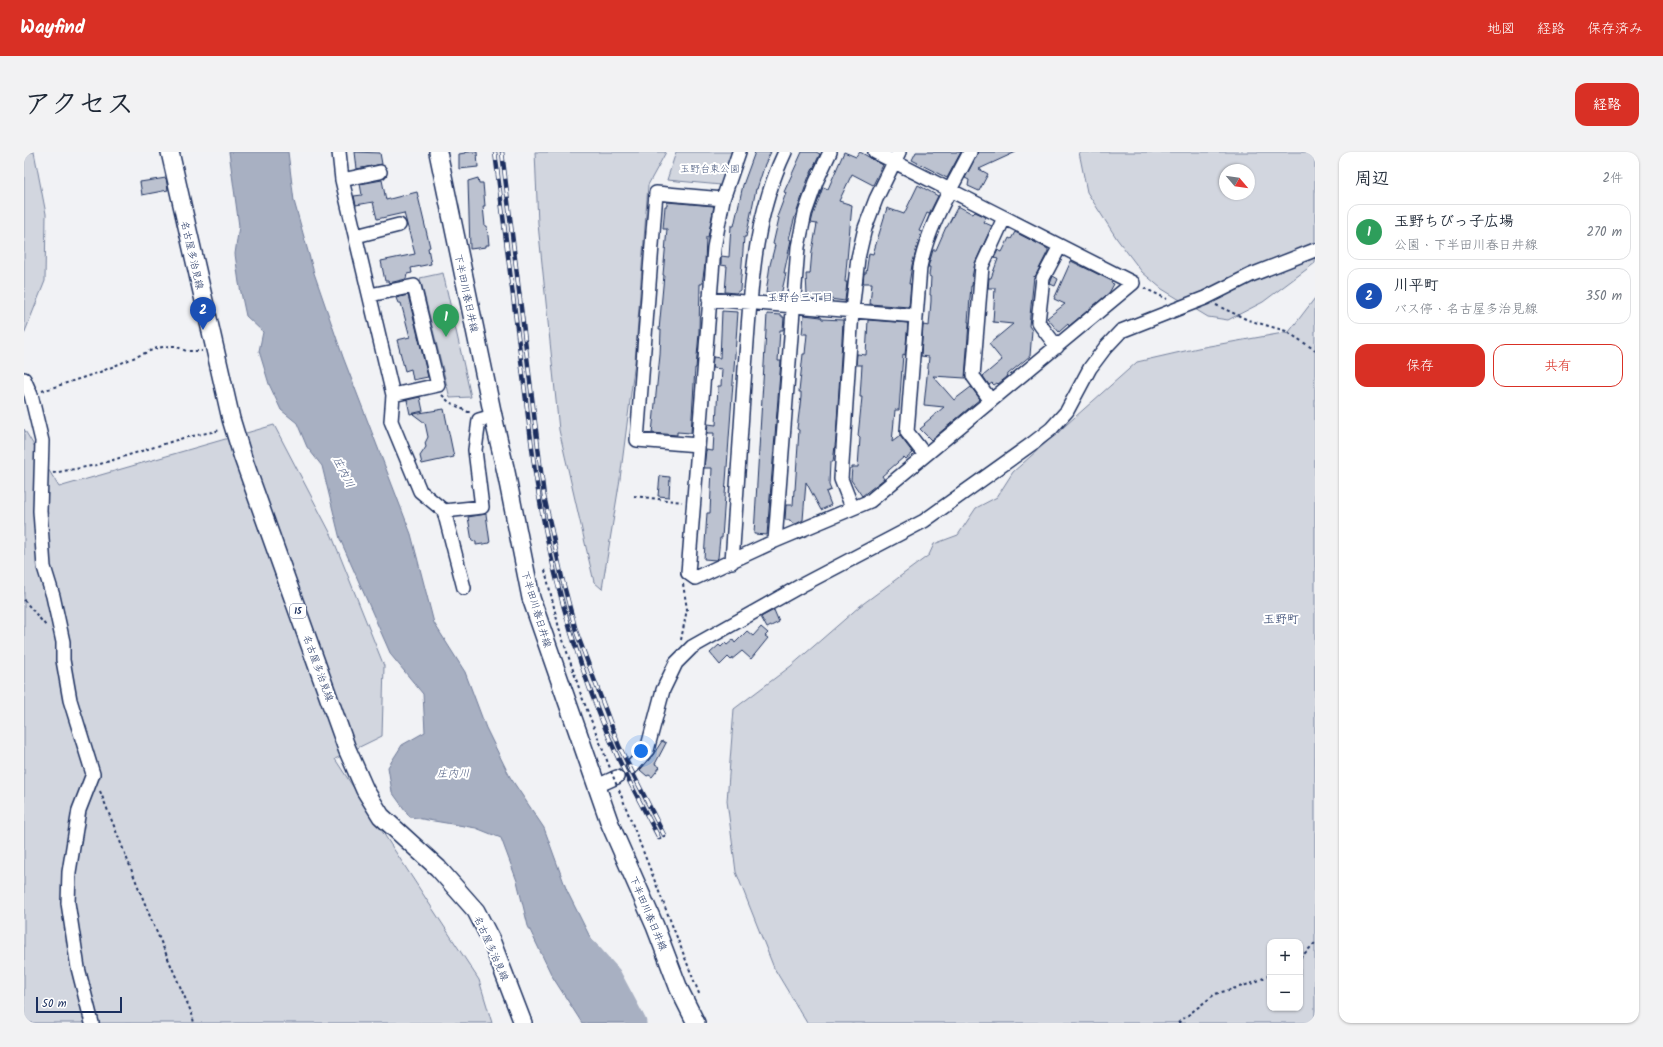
<!DOCTYPE html>
<html lang="ja">
<meta charset="utf-8">
<style>
:root{--surface:#fff;--page:#f2f2f3;--text:#1f2937;--muted:#747a83;--line:#e0e1e3;--accent:#d93025}
body{margin:0;font-family:Kalam,"Klee One",sans-serif;background:var(--page);color:var(--text)}
.controls{position:absolute;right:12px;bottom:12px;display:grid;overflow:hidden;border-radius:8px;box-shadow:0 1px 3px #0004}
.controls button{width:36px;height:36px;display:grid;place-items:center;padding:0;border:0;border-bottom:1px solid var(--line);background:var(--surface);color:var(--text);font:20px sans-serif}
.compass{position:absolute;left:1195px;top:12px;width:36px;height:36px;border-radius:50%;background:var(--surface);box-shadow:0 1px 3px #0004;rotate:119deg}
.scale{position:absolute;left:12px;bottom:10px;width:86px;box-sizing:border-box;padding-left:4px;border:2px solid #1b2f5e;border-top:0;font-size:11px;line-height:14px;white-space:nowrap;color:#1b2f5e;-webkit-text-stroke:3px #fff;paint-order:stroke}
.you{position:absolute;left:617px;top:599px;width:14px;height:14px;margin:-10px;border:3px solid #fff;border-radius:50%;background:#1a73e8;box-shadow:0 0 0 6px #1a73e833}
.badge{display:grid;place-items:center;width:26px;height:26px;border-radius:50%;background:var(--accent);color:#fff;font-size:13px;font-weight:700}
.pin{position:absolute;translate:-50% -33px;filter:drop-shadow(0 1px 2px #0008)}
.pin::after{content:'';position:absolute;top:21px;width:14px;height:12px;background:inherit;clip-path:polygon(0 0,100% 0,50% 100%)}
.list{margin:0;padding:0;list-style:none}
h2{display:flex;justify-content:space-between;align-items:center;height:52px;margin:0;padding:0 16px;font-size:17px}
h2 small{font-size:13px;font-weight:400;color:var(--muted)}
.list li{display:grid;grid-template-columns:26px 1fr auto;gap:12px;align-items:center;box-sizing:border-box;height:56px;margin:0 8px 8px;padding:0 8px;border:1px solid var(--line);border-radius:12px}
.list b{display:block;font-size:15px;white-space:nowrap}
.list p{margin:0;font-size:13px;white-space:nowrap;color:var(--muted)}
.list em{font-size:13px;font-style:normal;color:var(--muted)}
.actions{display:flex;gap:8px;padding:12px 16px}
.actions a{flex:1;padding:9px 0;border:1px solid var(--accent);border-radius:12px;text-align:center;font-size:14px;color:var(--accent)}
.actions .main{background:var(--accent);color:#fff}
.map{position:relative;flex:none;width:1291px;height:871px;overflow:hidden;border-radius:12px}
header{display:flex;align-items:center;gap:24px;box-sizing:border-box;height:56px;padding:0 20px;background:var(--accent);color:#fff}
header strong{font-size:19px}
nav{display:flex;gap:22px;margin-inline-start:auto;font-size:14px}
.intro{display:flex;align-items:center;justify-content:space-between;box-sizing:border-box;height:96px;padding:0 24px}
h1{margin:0;font-size:28px}
.button{padding:10px 18px;border-radius:12px;background:var(--accent);color:#fff;font-size:14px;font-weight:700}
main{display:flex;gap:24px;padding:0 24px}
aside{flex:1;background:var(--surface);border-radius:12px;box-shadow:0 1px 3px #0004}
.map>svg:first-child{display:block}
</style>
<header>
<strong>Wayfind</strong>
<nav><a>地図</a><a>経路</a><a>保存済み</a></nav>
</header>
<div class="intro"><h1>アクセス</h1><a class="button">経路</a></div>
<main>
<div class="map">
<svg width="1291" height="871" viewBox="0 0 1291 871">
<rect width="100%" height="100%" fill="#f1f2f5"/>
<filter id="ink" filterUnits="userSpaceOnUse"><feTurbulence type="fractalNoise" baseFrequency=".025" numOctaves="2"/><feDisplacementMap in="SourceGraphic" scale="8" xChannelSelector="R" yChannelSelector="G"/><feConvolveMatrix kernelMatrix="1 2 1 2 8 2 1 2 1" color-interpolation-filters="sRGB"/></filter>
<g filter="url(#ink)">
<path fill="#d2d6df" stroke="#76829e" fill-rule="evenodd" d="M0,0h10l12,62 -1,67 -21,53z
M511,0h131l-18,33 -13,176 -15,118 -18,110 -8,-7 -35,-152 -21,-206z
M652,0h56l-11,33 -54,-5z
M1055,0h236v111l-52,39 -35,18 -20,-3 -46,-28 -20,-17 -25,-33 -30,-47zM1201,18h24v24h-24z
M419,121l28,124 -21,1 -30,-120z
M1291,146v725h-508l-33,-55 -38,-96 -9,-71 7,-92 57,-43 69,-60 69,-51 5,-11 24,-9 18,-27 21,-11 16,-25 124,-110 61,-14 91,-16zM1246,790h30v66h-30z
M250,273l58,111 52,130 -2,70 -47,23 144,221 13,43h-468v-594l35,58z"/>
<path fill="#a8b0c2" stroke="#707c9a" d="M205,0h59l6,49 20,72 29,84 68,177 23,89 31,49 21,56 24,49 34,51 23,63 66,132h-51l-30,-47 -24,-50 -11,-45 -16,-43 -25,-10 -66,-11 -18,-25 -4,-25 14,-22 23,-13 -2,-38 -32,-39 -51,-116 -18,-73 -15,-19 -10,-24 -16,-13 -12,-26 -10,-33 4,-19 -17,-16 -7,-33 -4,-29 4,-28z"/>
<g fill="none" stroke-linecap="round" stroke-linejoin="round">
<path stroke="#a8b0c2" stroke-width="21" d="M564,798l23,26 25,47"/>
</g>
<path fill="#bcc2d0" stroke="#1b2f5e" d="M331,0l25,1 2,11 -25,5z
M441,0h12l1,15 -19,2v-15l6,-1z
M731,0h16l-6,12 -8,25h-1l-10,48h-2l-4,53 -4,3 -11,-1 2,-26 -6,-1v-9l8,1 2,-31h3l9,-41z
M778,0h14l4,2 -12,25 -14,41 -5,19 2,1 -7,33h2l-5,22 -15,-2 4,-28 5,-20 -2,-1 6,-26 -2,-1 9,-24 -2,-1z
M820,0l12,5 4,-5 23,13 -10,20 -21,-11 -13,27 13,4 -7,77h2l-2,19 -38,-5 -1,-22h4l2,-23 5,-27 -6,-1 2,-8 10,-28 5,2z
M892,0h45l-14,26 -35,-18z
M954,0h38l-37,17 9,5 -9,17 -11,-5 1,-6 -4,-2z
M142,26l2,12 -26,5 -2,-13z
M454,26l1,5h4l2,23h-2l2,20h2l2,19h-3v2l-16,2 -2,-68z
M358,28l4,20 31,-8 13,55 -2,1 3,16 -20,4 1,5 -5,1 -1,5 -17,4 -1,-2h-3l-4,-20 34,-7 -11,-41 -27,6 -4,-17 -17,3 -2,-9 8,-1 -2,-11z
M894,33l20,11 -9,18 -2,-1 -8,18 3,1 -10,33 -3,19h2l-2,23 -39,-3 2,-21h-9l1,-10h2l3,-20 4,1 14,-46 17,6z
M643,50l47,4 -6,31h-2l-1,27 -3,20h-2l-1,49 -3,35h-1l-4,65 -14,-1v3l-25,-2 8,-78 1,-25h-2l5,-55h-1l4,-46h-4l2,-23h2z
M934,54l15,8 2,-2 11,5 -3,5 9,4 -17,37 -3,14h1l-1,9h-1l-3,36h1l-4,56 -32,-2 21,24 17,-13 9,12 -49,41 -11,-11 5,-4 -1,-1 20,-17 -20,-2 5,-48 -8,-1 2,-31 6,1 2,-25v-6h-1l1,-18 -2,-1 1,-9h-2l5,-17h3l10,-23h1z
M991,80l33,17v2l-13,26 -1,-1 -5,50 3,4 -2,26 -22,18 -1,3 -9,7 -1,-1 -3,2 -2,-2 -3,2 -6,-9 19,-16 -13,-16 24,-20 -20,-2 2,-34h-7l1,-10h2l7,-19 -4,-1 4,-8 4,2 7,-14 2,1z
M1047,109l41,20 -1,2 3,1 -5,9 -40,33 -1,-2 -9,8 -12,-14 18,-14 -11,-5z
M1029,124l5,3 -3,7 -5,-2z
M384,143l20,82 -15,3 -2,-11 -6,2 -8,-31 13,-3 -9,-34h-3l-2,-5z
M698,159l16,1 -16,226h-2l-2,20 -2,2 -12,-1 3,-46h3l2,-45h-8l2,-18 7,1 1,-18h-7l1,-9 8,1 2,-39h3l1,-17 -10,-1 1,-11 7,1z
M743,162l15,1v2h2l-1,13h-3l-2,31h3l-14,174 -13,-1z
M780,163l17,2 1,2 21,1 -1,20 -6,98 -3,24h-3l-1,23 2,5 -5,2 5,13 -10,5 -15,-28 -3,38 -7,4 -4,-1 -2,-3h-5l1,-15h7l1,-15h1l4,-60 -2,-1 4,-32v-5h-2l4,-38h2l2,-20h-5z
M844,168l40,3 -3,32 -2,-1 -4,56h-4l-3,32 8,-6 13,17 -7,6 -2,-2 -22,19 2,3 -22,17 -11,-16 1,-13h6l2,-29 -2,-2 4,-39h-2l2,-32h-6l1,-11 9,1z
M396,245l3,14 -13,3 -3,-14z
M420,257l10,48 -32,7 -2,-8 6,-9 -1,-4 3,-6 -3,-14 -12,-9z
M636,324l10,1 -1,20 -11,-1z
M462,362l4,29 -14,2v-3l-4,-1 -4,-24z
M750,458l5,12 -12,6 -6,-11z
M737,475l7,6 -3,3 3,2 -17,21 -9,-8 -11,9 -3,-3 -8,8 -10,-12 9,-8 2,2 4,-4 2,2 6,-5 2,3 12,-12 6,5z
M638,589l4,2 -11,21 5,3 -8,10 -3,-2 -2,1 -7,-6 13,-15z"/>
<g fill="none" stroke-linecap="round" stroke-linejoin="round">
<path stroke="#c6cbd7" stroke-width="13" stroke-dasharray="13 6" stroke-linecap="butt" d="M593,625l16,-11"/>
<g stroke="#1b2f5e" stroke-width="16">
<path id="minor" d="M315,0l3,28 51,215 -2,26 29,70 24,20 20,77
M715,0l-16,47 -9,49 -26,325 7,5 80,-37 95,-40 263,-218 -258,-131
M318,28l38,-8
M332,84l43,-11
M346,143l44,-9 24,99 -45,10
M685,147l207,17
M1033,195l-19,-25 5,-44 17,-32
M0,227l7,16 11,46 -2,70 4,56 9,29 10,46v18l7,40 23,74 -14,36 -10,62 -1,31 10,65 14,55
M967,249l-18,-25 9,-110 22,-48
M674,293l-61,-5 19,-247 67,6
M901,303l-18,-23 13,-165c8,-41 31,-78 50,-115
M828,355l-11,-28 11,-168 6,-53 7,-30 11,-29 23,-47
M420,359l38,-4 -7,-57 4,-30 14,-4
M751,389l23,-294 7,-34 11,-31 14,-30
M708,410c4,-65 9,-129 13,-194 6,-74 7,-147 40,-216
M609,614l14,-16 16,-60 13,-27 16,-16 110,-62 122,-64 109,-78 18,-14 16,-18 23,-43 15,-20 16,-17 84,-33 46,-23 64,-25
M573,634l20,-9"/>
</g>
<g stroke="#1b2f5e" stroke-width="20">
<path id="major" d="M146,0l61,267 12,39 104,291 18,41 16,26 57,52 38,43 15,29 32,83
M414,0l55,264 13,56 25,126 79,226 45,102 24,63 17,34"/>
</g>
<path stroke="#1b2f5e" stroke-width="2" stroke-dasharray="3 3" stroke-linecap="butt" d="M1120,136l23,11
M1192,153l32,15 38,11 29,19
M18,239l58,-19 57,-24 12,-2h6l11,5h16
M418,243l7,7 19,10h3
M29,321l44,-8 86,-27 38,-8
M610,344l48,6
M521,418l14,58 20,60
M0,448l23,27
M657,488l6,-31 -4,-25
M556,540l30,76
M595,638l81,206
M76,639l51,128 41,95 2,9
M1276,806l15,-15
M1154,871l37,-29 38,-11 17,-8"/>
<use href="#minor" stroke="#fff" stroke-width="13"/>
<use href="#major" stroke="#fff" stroke-width="17"/>
<g stroke="#1b2f5e" stroke-width="4.5">
<path id="rail" d="M471,0l40,320c15,96 40,190 80,279 13,30 29,58 44,87
M478,0l42,344 18,82 14,53 43,115 45,89"/>
</g>
<use href="#rail" stroke="#fff" stroke-width="3" stroke-dasharray="9" stroke-linecap="butt"/>
<path stroke="#1b2f5e" stroke-width="2" stroke-dasharray="3 3" stroke-linecap="butt" d="M587,619l6,15"/>
</g>
</g>
<g text-anchor="middle" stroke-width="4" stroke-linejoin="round" paint-order="stroke">
<rect fill="#fff" stroke="#5f6d8e" stroke-width="1" x="266" y="452" width="16" height="14" rx="3"/>
<g font-size="9" font-weight="bold" fill="#1b2f5e">
<text x="274" y="462">15</text>
</g>
<g font-size="10" fill="#49597e" stroke="#fff">
<text x="686" y="20">玉野台東公園</text>
</g>
<g font-size="10" fill="#1b2f5e" stroke="#fff">
<text transform="translate(169 103) rotate(77)" y="4">名古屋多治見線</text>
<text transform="translate(443 141) rotate(78)" y="4">下半田川春日井線</text>
<text transform="translate(513 457) rotate(73)" y="4">下半田川春日井線</text>
<text transform="translate(295 516) rotate(70)" y="4">名古屋多治見線</text>
<text transform="translate(625 761) rotate(67)" y="4">下半田川春日井線</text>
<text transform="translate(468 796) rotate(66)" y="4">名古屋多治見線</text>
</g>
<g font-size="11" fill="#1b2f5e" stroke="#fff">
<text x="776" y="149">玉野台三丁目</text>
</g>
<g font-size="11" font-style="italic" fill="#4c5c81" stroke="#fff">
<text transform="translate(320 320) rotate(63)" y="4">庄内川</text>
<text x="429" y="625">庄内川</text>
</g>
<g font-size="12" fill="#1b2f5e" stroke="#fff">
<text x="1257" y="471">玉野町</text>
</g>
</g>
</svg>
<div class="controls">
<button>+</button>
<button>−</button>
</div>
<svg class="compass" viewBox="-18 -18 36 36"><path d="M0-13l5 13h-10z" fill="#e53935"/><path d="M0 13l5-13h-10z" fill="#747a83"/></svg>
<div class="scale">50 m</div>
<div class="you"></div>
<div class="pin badge" style="left:422px;top:185px;background:#2e9e5b">1</div>
<div class="pin badge" style="left:179px;top:178px;background:#1a4fb4">2</div>
</div>
<aside>
<h2>周辺<small>2件</small></h2>
<ul class="list">
<li><span class="badge" style="background:#2e9e5b">1</span><div><b>玉野ちびっ子広場</b><p>公園 · 下半田川春日井線</p></div><em>270 m</em></li>
<li><span class="badge" style="background:#1a4fb4">2</span><div><b>川平町</b><p>バス停 · 名古屋多治見線</p></div><em>350 m</em></li>
</ul>
<div class="actions"><a class="main">保存</a><a>共有</a></div>
</aside>
</main>
